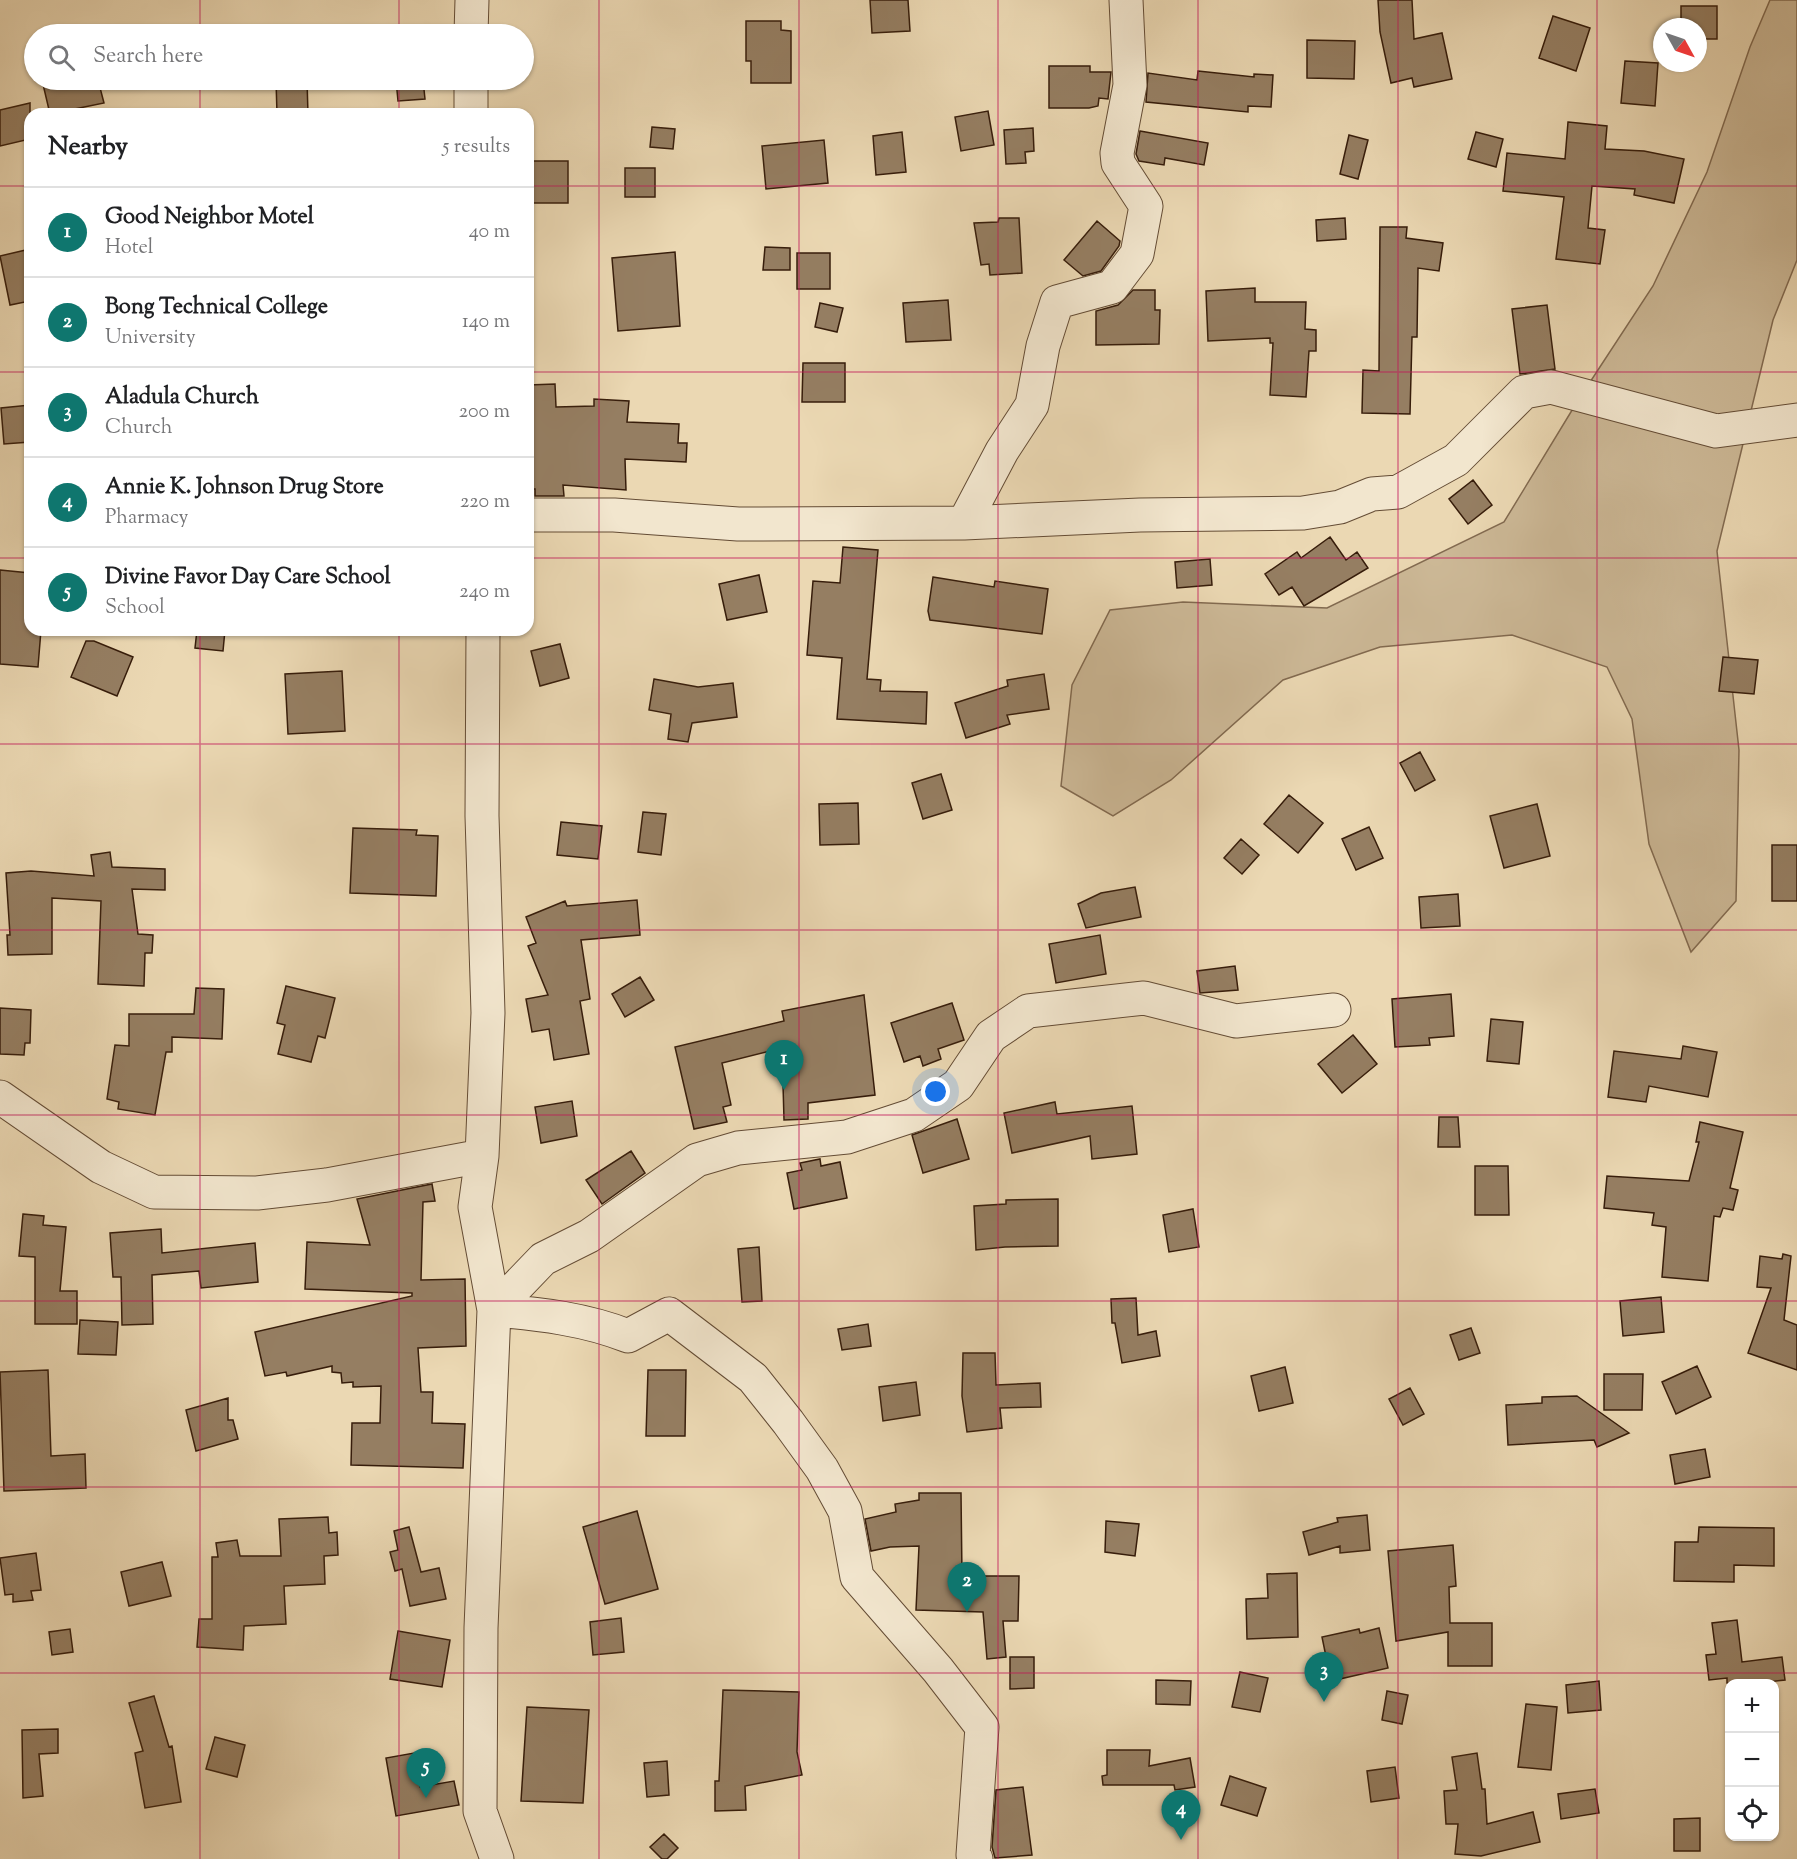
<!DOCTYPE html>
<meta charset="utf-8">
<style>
:root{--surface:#fff;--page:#f2f2f2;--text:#202124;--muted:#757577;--line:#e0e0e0;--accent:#0f766e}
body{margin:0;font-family:"Sorts Mill Goudy",serif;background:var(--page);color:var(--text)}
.controls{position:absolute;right:18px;bottom:18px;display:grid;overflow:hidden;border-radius:12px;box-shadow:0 2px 4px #0004}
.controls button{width:54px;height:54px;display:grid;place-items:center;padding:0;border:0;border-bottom:2px solid var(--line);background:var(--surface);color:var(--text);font:30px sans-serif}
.compass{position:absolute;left:1653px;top:18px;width:54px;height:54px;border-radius:50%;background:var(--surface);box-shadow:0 2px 4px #0004;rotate:130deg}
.you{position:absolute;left:936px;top:1092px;width:21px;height:21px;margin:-15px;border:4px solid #fff;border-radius:50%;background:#1a73e8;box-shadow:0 0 0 9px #1a73e833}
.badge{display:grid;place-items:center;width:39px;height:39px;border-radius:50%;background:var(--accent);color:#fff;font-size:20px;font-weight:700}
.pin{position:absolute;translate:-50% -50px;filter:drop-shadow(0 2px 3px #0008)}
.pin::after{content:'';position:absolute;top:32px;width:21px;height:18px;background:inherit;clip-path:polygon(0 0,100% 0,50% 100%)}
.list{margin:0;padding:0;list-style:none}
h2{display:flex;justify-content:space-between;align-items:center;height:78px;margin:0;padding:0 24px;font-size:26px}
h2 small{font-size:20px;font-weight:400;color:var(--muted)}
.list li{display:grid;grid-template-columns:39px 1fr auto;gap:18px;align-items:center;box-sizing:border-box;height:90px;padding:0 24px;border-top:2px solid var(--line)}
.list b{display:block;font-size:22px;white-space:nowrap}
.list p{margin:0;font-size:20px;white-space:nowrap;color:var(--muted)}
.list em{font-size:20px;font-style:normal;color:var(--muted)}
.icon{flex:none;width:33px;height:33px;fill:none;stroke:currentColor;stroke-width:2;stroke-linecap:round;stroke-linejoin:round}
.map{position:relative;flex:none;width:1797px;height:1859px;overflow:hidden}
.search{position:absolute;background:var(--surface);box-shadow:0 2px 4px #0004;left:24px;top:24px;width:510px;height:66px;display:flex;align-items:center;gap:15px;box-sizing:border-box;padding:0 21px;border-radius:33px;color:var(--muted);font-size:22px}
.panel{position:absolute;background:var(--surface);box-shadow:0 2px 4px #0004;left:24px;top:108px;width:510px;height:528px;border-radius:18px}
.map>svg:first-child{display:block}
</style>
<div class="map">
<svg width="1797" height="1859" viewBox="0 0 1797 1859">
<rect width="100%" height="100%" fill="#ebd8b3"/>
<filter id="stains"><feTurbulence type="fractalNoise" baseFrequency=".00333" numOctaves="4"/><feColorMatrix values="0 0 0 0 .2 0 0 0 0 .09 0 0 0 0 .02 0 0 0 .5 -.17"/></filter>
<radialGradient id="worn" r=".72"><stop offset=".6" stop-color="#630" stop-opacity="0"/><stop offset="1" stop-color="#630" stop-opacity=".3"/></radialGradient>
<path fill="#ccb896" stroke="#826a50" stroke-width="1.5" d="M1770,0h27v260l-24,60 -56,231 22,199 -3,151 -45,51 -42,-108 -17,-125 -25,-52 -95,-32 -132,12 -97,33 -112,100 -58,36 -52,-30 11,-101 38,-75 73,-8 144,6 177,-86 73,-120 76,-116 54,-114 43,-125z"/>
<path fill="#957e62" stroke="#371d0b" stroke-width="1.5" d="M870,0h38l2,31 -38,2z
M1378,0h34l2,39 28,-6 10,46 -38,8 -2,-9 -21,5 -11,-51z
M1681,6h36v33h-19v-12h-17z
M1553,16l37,12 -14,43 -37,-13z
M746,21h35v9l10,1v52h-40v-22h-5z
M1307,40l48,1 -1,38 -47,-1z
M1625,61l33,2 -3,43 -34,-3z
M1049,66h41v6h21l-3,27 -9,-1 -1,8 -9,2h-40z
M1198,71l56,6v-3l19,1 -2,32 -23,-1v6l-102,-10 2,-29 49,7z
M42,80h56l6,23 -54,11z
M276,80h31l1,34h-31z
M396,80h27l2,19 -27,2z
M30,103v36l-30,7v-36z
M988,111l6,34 -33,6 -6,-34z
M1568,122l39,4 -2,23 39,2 40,8 -10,44 -40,-8 1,-6 -43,-3 -4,42 17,2 -5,34 -44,-5 8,-62 -61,-6 4,-38 58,6z
M652,127l23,2 -2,20 -23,-2z
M1033,128l1,23 -9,1 1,11 -20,1 -2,-34z
M1140,131l68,12 -4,22 -39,-7 -1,7 -25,-4 -3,-7z
M902,132l4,40 -30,3 -3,-39z
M1476,132l27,7 -7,28 -28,-8z
M1349,135l19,5 -10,39 -18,-5z
M824,140l4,43 -62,6 -4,-43z
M528,161h40v42h-40z
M625,168h30v29h-30z
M999,218h20l3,55 -32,2 -1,-11 -8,1 -7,-42 24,-1z
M1345,218l1,21 -29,2 -1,-21z
M1097,221l23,20 -1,5 -18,25 -18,5 -19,-16z
M1380,227h27l-1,11 37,5 -4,28 -21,-3 -1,69h-5l-2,77 -48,-1 1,-43 16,1z
M765,247l25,1v22h-27z
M30,249v52l-20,4 -10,-49z
M675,252l5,74 -62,5 -6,-73z
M797,253h33v36h-33z
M1255,288v14h51l-1,27 11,1v21h-7l-3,46 -36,-2 3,-52h-3v-5l-62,3 -2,-50z
M1133,290h22v20h5l-1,34 -63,1v-34l22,-6z
M948,300l3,40 -45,2 -3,-39z
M820,303l23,5 -6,24 -22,-5z
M1547,305l8,64 -35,5 -8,-65z
M803,363h42v39h-43z
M555,384l1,23 38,-1v-7l35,2 -2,21 52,2 -1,19h9l-1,19 -61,-3 1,31 -63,-5 1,11h-29v-7h-7v-104z
M30,405v37l-26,2 -3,-36z
M1473,480l19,25 -24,19 -19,-25z
M1330,537l16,23 11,-8 11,16 -64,38 -12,-19 -13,8 -14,-21 32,-22 4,6z
M843,547l35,3 -11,129 14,1 -1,11 47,1 -1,32 -89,-5 5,-61 -35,-3 6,-74 27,2z
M1210,559l2,26 -35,3 -2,-26z
M0,570l30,3v57h11l-3,37 -38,-3z
M759,575l8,37 -40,8 -8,-36z
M933,577l61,10 1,-6 53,8 -6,45 -112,-14 -2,-9z
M197,630h28l-2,21 -28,-3z
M86,641h8l39,16 -16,39 -46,-19z
M560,644l9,34 -29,8 -9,-35z
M1723,657l35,3 -4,34 -35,-3z
M342,671l3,60 -57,3 -3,-60z
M1044,674l5,35 -42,6 3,9 -44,14 -11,-35 53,-17 -1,-6z
M654,679l44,8 35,-4 4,34 -45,6 -4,19 -20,-3 3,-25 -22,-4z
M1420,752l15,28 -20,11 -15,-28z
M941,774l11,36 -29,9 -11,-36z
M1289,795l34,28 -25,30 -34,-29z
M858,803l1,41 -39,1 -1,-41z
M1537,804l13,52 -46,12 -14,-52z
M643,812l23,2 -5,41 -23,-3z
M561,822l41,4 -4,33 -41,-4z
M1369,827l14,31 -27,12 -14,-31z
M353,828l64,2 -1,5 22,1 -2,60 -86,-3z
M1241,839l18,16 -17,19 -18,-16z
M1772,845h25v56h-25z
M110,852l2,15 53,2v21l-33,-1 6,45 15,1 -1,18h-7l-1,33 -46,-2 3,-83 -49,-3v56l-44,1 -1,-20h3l-4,-62 25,-2 63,5 -3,-21z
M1135,887l6,30 -55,11 -8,-24 23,-11z
M1458,894l2,32 -39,2 -2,-31z
M637,900l3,35 -59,5 9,59 -10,2 9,53 -35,6 -5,-31 -17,3 -6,-33 22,-4 -20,-49 8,-3 -10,-26 39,-16 2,5z
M1100,935l6,39 -50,9 -7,-39z
M1235,966l3,24 -38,3 -3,-22z
M640,977l14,23 -29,17 -13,-23z
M286,986l49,12 -10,40 -7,-2 -7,26 -33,-8 7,-29 -8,-2z
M196,988l28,1 -2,50 -50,-2v15h-6l-11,63 -37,-6 1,-7 -12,-3 8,-54 14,1v-32h65z
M1451,994l3,42 -25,2 1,7 -35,2 -3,-48z
M864,995l11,100 -67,8v16l-24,1 -2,-72 -60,15 9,42 -8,2 4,15 -33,7 -19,-82 109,-26 -2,-10z
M952,1003l12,37 -26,9 3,10 -18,7 -3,-10 -16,6 -13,-39z
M0,1008l31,2 -1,33h-5l-1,12 -24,-1z
M1491,1019l32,3 -4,42 -32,-3z
M1353,1035l24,29 -35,29 -24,-29z
M1683,1046l34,6 -9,45 -59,-11 -3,16 -38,-5 6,-46 67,8z
M572,1101l5,35 -36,7 -6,-36z
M1055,1102l2,12 75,-8 5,48 -45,5 -2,-23 -78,17 -8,-40z
M1439,1117h19l2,30h-22z
M957,1119l12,40 -46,14 -11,-38z
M1700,1122l43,10 -13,56 8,2 -5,20 -10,-2 -3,9 -6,-1 -6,65 -46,-4 4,-50 -14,-2 2,-12 -50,-5 3,-32 82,5 10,-39h-3z
M631,1151l14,22 -43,31 -16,-24z
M820,1159l1,7 19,-4 7,36 -53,11 -7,-36 15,-3 -2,-7z
M1475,1166h33l1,49h-34z
M432,1184l3,17 -12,1 -2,78 44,-1 1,67 -48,2 3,44h12l-1,31 33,1 -2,44 -112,-3 1,-42h28l1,-37 -28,1v-5l-11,1 -1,-10 -9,-1v-6l-45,10 -1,-4 -21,4 -10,-44 157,-36v-3l-107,-4 2,-47 63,3 -13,-46z
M1058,1199v47l-53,1 -29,3 -2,-44 32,-2v-4z
M1193,1209l6,38 -30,5 -6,-37z
M23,1214l21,2 -1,9 23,2 -6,64h17v33h-42v-67l-16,-1z
M161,1229l1,24 93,-10 3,39 -57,6 -2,-17 -47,4 1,49 -31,1 -1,-48h-8l-3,-44z
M759,1247l3,54 -20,1 -4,-53z
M1783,1254l8,2 -7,64 13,5v45l-49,-17 23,-65 -14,-1 3,-31 22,3z
M1661,1297l3,35 -41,4 -3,-35z
M1136,1298l2,37 18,-4 4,25 -38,7 -7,-40h-3l-1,-24z
M80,1320l38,2 -2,33 -38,-1z
M868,1324l3,22 -29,4 -4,-21z
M1471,1328l9,25 -21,7 -9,-25z
M963,1353h32l1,32 44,-2 1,24 -41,1 2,20 -35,4 -5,-36z
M1697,1366l14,31 -35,17 -14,-32z
M1285,1367l8,36 -34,8 -8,-35z
M48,1370l3,86 34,-2 1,34 -82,3 -4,-119z
M648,1370h38l-1,66h-39z
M1604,1374h39l-1,36h-38z
M916,1382l4,33 -37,6 -4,-34z
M1410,1388l14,26 -21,11 -14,-26z
M1577,1396l52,37 -32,14 -3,-7 -86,5 -2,-40 36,-2v-6z
M228,1398v22h5l5,19 -42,12 -10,-41z
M1705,1449l5,28 -35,7 -5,-29z
M919,1493h42l1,83h57l-1,45h-15l3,36 -19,2 -4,-47 -67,-2 3,-64 -29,1 -19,4 -6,-32 31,-7 -1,-8 24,-4z
M637,1511l21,78 -53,15 -22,-77z
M1367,1515l3,35 -30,3v-7l-31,9 -6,-23 35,-10 -1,-4z
M328,1517l1,16 8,-1 1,23 -14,1 1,28 -41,2 2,38 -42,2 -1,24 -46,-3 2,-28h13v-62h6l-2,-14 21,-3 3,16h41l-2,-37z
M1106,1521l33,3 -4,32 -30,-4z
M409,1527l12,45 18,-4 7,31 -36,7 -8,-37 -7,2 -5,-19 8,-2 -4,-19z
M1699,1527l75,1v38l-40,-1v17l-60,-1 1,-39h23z
M1453,1545l3,41 -7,1 1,36h42v43h-44v-34l-52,9 -8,-90z
M36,1553l5,37 -10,1 2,9 -20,2v-8l-8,1 -5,-37z
M162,1562l9,34 -42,10 -8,-34z
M1297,1573l1,64 -51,2 -1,-40 22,-1 -1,-24z
M621,1618l3,34 -31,3 -3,-33z
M1737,1620l5,42 40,-5 3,23 -25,3h-33v-5l-18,2 -3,-25 10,-1 -4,-31z
M1379,1628l9,40 -57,13 -9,-44 37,-8 1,4z
M70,1629l3,23 -21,3 -3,-23z
M398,1631l52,9 -8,47 -52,-8z
M1010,1657h24v31l-24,1z
M1240,1672l28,6 -8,34 -28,-5z
M1156,1680l35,1 -1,24 -34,-1z
M1599,1681l2,29 -33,3 -2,-28z
M723,1690l76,2 -2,60 5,23 -57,11 1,24 -31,1v-30h4z
M1387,1691l21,4 -6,29 -20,-4z
M154,1696l15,51 3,-1 9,56 -36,6 -10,-55 8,-2 -14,-48z
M1526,1704l31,3 -6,63 -33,-3z
M527,1707l62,3 -6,93 -62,-2z
M58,1729v24l-19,1 4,42 -20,2 -1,-68z
M215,1737l30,8 -8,32 -31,-8z
M1107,1750h43l-1,16 41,-8 5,29 -20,3 -1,-5h-71l-1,-9 5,-1z
M414,1753l6,34 34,-6 5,24 -63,11 -10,-58z
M1477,1753l5,36h3l2,35 46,-12 7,30 -59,14 -26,-2 3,-30h-12l-2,-33 13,-1 -5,-33z
M667,1761l2,34 -22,2 -3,-34z
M1395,1767l4,31 -28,4 -4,-31z
M1230,1776l36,12 -9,28 -36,-11z
M1023,1787l9,68 -37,3 -3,-11 4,-57z
M1595,1789l4,24 -38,6 -3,-25z
M1700,1818v33h-26v-32z
M664,1834l14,14 -11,11h-5l-12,-12z"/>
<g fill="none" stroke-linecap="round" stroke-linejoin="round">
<g stroke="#644c35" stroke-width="35">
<path id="minor" d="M471,34l1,-34
M471,80v34
M528,515h86l124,9 226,-1 176,-8 163,-2 37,-6 32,-13 26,-2 58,-32 68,-68 27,-5 165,44 81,-11
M964,523l38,-72 30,-46 11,-59 14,-44 55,-15 25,-33 9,-48 -28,-43 -1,-10 13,-68 -4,-85
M483,630l-1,186 6,197 -6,143 -7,51 19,103 -13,318 -1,183 17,48
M0,1097l101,70 53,25 103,1 70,-8 155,-29
M494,1310l49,-51 46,-23 108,-76 41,-12 109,-11 67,-22 44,-30 33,-49 37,-25 116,-13 92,23 98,-11
M494,1310c46,4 91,9 134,26l41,-22 84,64 35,44 34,47 23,42 12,66 81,93 44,57 -9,128 3,4"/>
</g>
<use href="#minor" stroke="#f2e6ce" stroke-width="33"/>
</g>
<path fill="none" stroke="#c2185b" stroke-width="1.5" stroke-opacity="0.55" d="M200,0v34M399,0v34M599,0v1859M799,0v1859M998,0v1859M1198,0v1859M1398,0v1859M1597,0v1859M200,80v34M399,80v34M0,186h30M528,186h1269M0,372h30M528,372h1269M0,558h30M528,558h1269M200,630v1229M399,630v1229M0,744h1797M0,930h1797M0,1115h1797M0,1301h1797M0,1487h1797M0,1673h1797"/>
<rect width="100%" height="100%" filter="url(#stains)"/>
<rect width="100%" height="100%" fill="url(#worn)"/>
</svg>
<div class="controls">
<button>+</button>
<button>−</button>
<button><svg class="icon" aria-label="locate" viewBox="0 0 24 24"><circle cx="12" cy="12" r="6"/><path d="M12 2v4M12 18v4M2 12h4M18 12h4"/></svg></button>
</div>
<svg class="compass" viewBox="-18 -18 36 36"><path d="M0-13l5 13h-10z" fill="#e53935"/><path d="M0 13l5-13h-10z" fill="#757577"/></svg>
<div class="you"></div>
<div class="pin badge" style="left:784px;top:1090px">1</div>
<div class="pin badge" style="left:967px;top:1612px">2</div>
<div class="pin badge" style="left:1324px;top:1702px">3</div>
<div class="pin badge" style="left:1181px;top:1840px">4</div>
<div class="pin badge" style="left:426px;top:1798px">5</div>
<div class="search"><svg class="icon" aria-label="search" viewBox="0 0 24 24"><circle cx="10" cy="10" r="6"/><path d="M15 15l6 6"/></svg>Search here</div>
<section class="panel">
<h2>Nearby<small>5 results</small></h2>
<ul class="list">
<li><span class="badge">1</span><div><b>Good Neighbor Motel</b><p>Hotel</p></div><em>40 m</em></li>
<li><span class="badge">2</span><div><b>Bong Technical College</b><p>University</p></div><em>140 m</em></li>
<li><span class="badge">3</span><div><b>Aladula Church</b><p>Church</p></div><em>200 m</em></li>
<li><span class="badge">4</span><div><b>Annie K. Johnson Drug Store</b><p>Pharmacy</p></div><em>220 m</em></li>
<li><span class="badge">5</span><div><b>Divine Favor Day Care School</b><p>School</p></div><em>240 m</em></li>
</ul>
</section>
</div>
